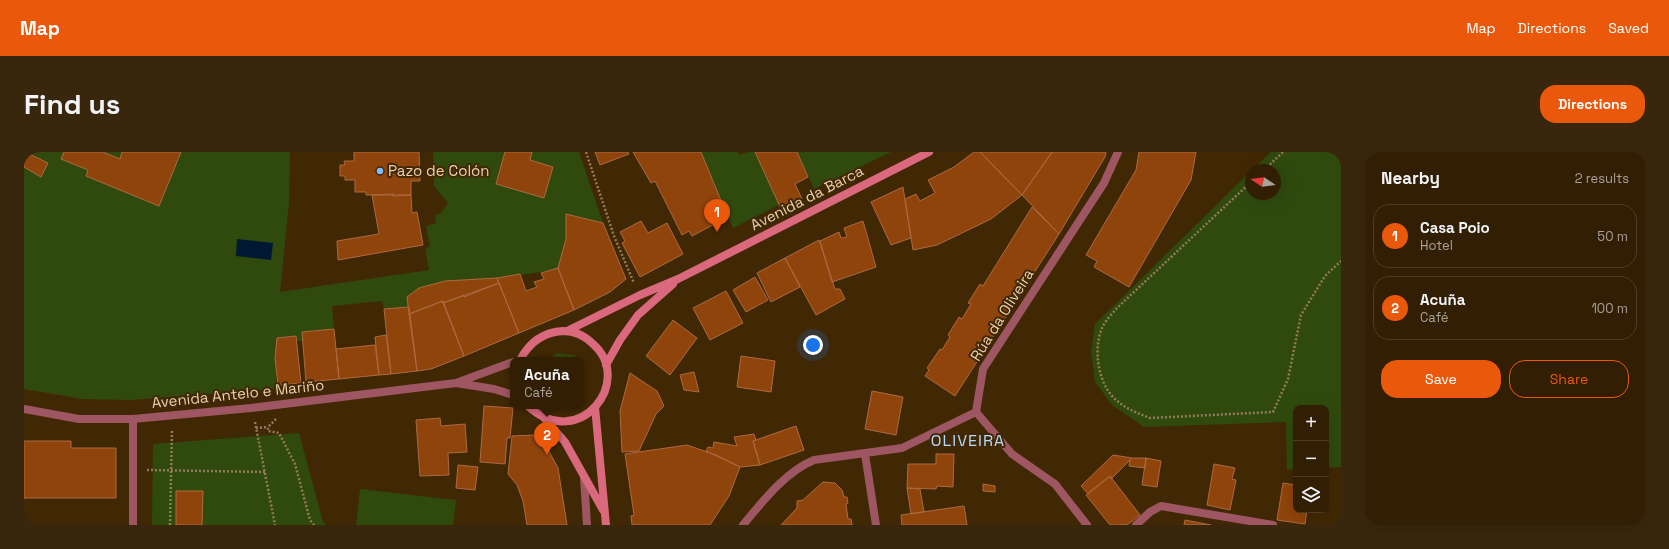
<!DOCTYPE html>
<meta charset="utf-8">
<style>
:root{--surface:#311e03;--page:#39270d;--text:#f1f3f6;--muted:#a8a29a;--line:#4c3c25;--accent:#ea580c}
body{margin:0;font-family:"Space Grotesk",sans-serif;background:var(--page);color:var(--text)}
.controls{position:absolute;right:12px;bottom:12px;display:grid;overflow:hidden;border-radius:8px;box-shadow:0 4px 16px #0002}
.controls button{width:36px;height:36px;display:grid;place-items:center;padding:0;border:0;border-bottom:1px solid var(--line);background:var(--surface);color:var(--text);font:20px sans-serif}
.compass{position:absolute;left:1221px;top:12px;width:36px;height:36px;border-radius:50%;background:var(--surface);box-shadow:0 4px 16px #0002;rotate:283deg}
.you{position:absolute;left:789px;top:193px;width:14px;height:14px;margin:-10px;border:3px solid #fff;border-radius:50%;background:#1a73e8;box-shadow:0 0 0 6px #1a73e833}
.badge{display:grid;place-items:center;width:26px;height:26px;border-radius:50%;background:var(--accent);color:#fff;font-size:13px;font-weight:700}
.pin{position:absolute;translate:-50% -33px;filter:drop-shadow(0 1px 2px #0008)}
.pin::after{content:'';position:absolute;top:21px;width:14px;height:12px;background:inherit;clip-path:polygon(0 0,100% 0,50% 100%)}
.popup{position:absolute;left:486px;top:205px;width:74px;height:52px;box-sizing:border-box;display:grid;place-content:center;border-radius:8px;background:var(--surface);filter:drop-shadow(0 1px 3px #0005);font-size:13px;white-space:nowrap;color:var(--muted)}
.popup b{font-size:15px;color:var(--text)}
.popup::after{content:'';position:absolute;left:50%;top:100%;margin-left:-8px;border:8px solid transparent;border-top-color:var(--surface)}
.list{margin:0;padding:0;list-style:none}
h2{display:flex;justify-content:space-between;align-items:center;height:52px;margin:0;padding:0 16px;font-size:17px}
h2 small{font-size:13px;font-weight:400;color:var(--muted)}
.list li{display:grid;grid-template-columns:26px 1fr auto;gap:12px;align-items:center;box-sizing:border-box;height:64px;margin:0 8px 8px;padding:0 8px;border:1px solid var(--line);border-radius:16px}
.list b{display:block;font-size:15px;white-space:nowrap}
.list p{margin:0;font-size:13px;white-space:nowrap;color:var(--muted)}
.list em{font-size:13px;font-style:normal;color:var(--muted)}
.actions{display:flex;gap:8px;padding:12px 16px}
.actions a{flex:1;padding:9px 0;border:1px solid var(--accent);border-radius:16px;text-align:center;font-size:14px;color:var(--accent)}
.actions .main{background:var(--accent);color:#fff}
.icon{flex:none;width:22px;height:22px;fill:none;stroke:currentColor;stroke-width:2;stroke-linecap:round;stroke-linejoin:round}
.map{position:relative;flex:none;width:1317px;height:373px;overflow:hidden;border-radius:16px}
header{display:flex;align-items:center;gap:24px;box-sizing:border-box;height:56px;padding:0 20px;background:var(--accent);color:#fff}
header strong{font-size:19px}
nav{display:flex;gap:22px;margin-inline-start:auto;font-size:14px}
.intro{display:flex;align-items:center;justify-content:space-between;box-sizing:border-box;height:96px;padding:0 24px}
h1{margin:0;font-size:28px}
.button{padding:10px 18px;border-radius:16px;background:var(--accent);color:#fff;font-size:14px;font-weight:700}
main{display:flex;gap:24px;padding:0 24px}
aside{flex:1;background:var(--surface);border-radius:16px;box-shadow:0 4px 16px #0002}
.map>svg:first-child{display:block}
</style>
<header>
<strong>Map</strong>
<nav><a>Map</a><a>Directions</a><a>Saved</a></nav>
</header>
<div class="intro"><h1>Find us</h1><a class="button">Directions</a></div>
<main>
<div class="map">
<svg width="1317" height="373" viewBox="0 0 1317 373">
<rect width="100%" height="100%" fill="#412804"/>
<path fill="#304a0e" d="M0,0h266l-1,50 -9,90 149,-22 -4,-21 5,-3 -4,-20 10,-3 -1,-7 6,-3 7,-10 -14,-17 -1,-34h146l24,71 -37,-9v25l-8,29c-20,6 -41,7 -61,10 -32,3 -62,-1 -89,19l1,10 -25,2 -2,-8 -50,5 2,23 -32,3 1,9h-6l-1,-5 -19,2 -1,51 -146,11 -47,-1 -59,-10z
M677,0h37l1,3 9,-3h7l24,53 -46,23z
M773,0h94l-77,37z
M1247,0h70v315l-15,1v-60h-30v61l-9,1 -1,-48 -142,5 -32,-22 -17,-23 -4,-31 4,-27 156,-153v23h24v-24h-23z
M533,201l17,2 7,5h-34z
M275,281l24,89 3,3h-174l1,-81z
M336,337l96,11 -3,25h-97z"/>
<path fill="#001832" d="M213,87l36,4 -2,17 -35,-4z"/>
<path fill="#8f440b" stroke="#ac6a42" d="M1,0l23,11 -7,14 -17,-10z
M40,0h39l17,7 2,-7h59l-22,54 -73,-30 2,-6 -27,-11z
M330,0h65l1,29h-9v14h-45v-3h-11v-12h-10v-4h-5v-11h5l-1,-4h10z
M481,0h27l-2,8 23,7 -9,31 -48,-14z
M571,0h33l1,2 -29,11z
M609,0h68l26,63 -1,3 -34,18 -3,-5 -7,4 -27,-54 -4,2z
M731,0h42l11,25 -13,7 7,15 -21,10z
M950,0h6l42,43 -31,24 -54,26 -24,5 -8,-51 11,-5 4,7 15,-8 -7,-13 26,-13z
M956,0h72l-30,43z
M1028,0h54l-1,5 -46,77 -37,-39z
M1115,0h57l-5,28 -62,107 -35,-20 3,-6 -11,-6 50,-85z
M879,35l8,51 -20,7 -20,-43z
M369,42v2l18,-1 1,18 5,-1 6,33 -85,15 -1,-19 42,-7 -7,-39z
M1008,55l27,27 -104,162 -30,-20 4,-6 -2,-2 13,-19 2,1 8,-13 -2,-2 11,-18 3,2 9,-15 -3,-1 12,-19 3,2z
M542,62l37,9 23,56 -16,13 -36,18 -16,-42 8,-29z
M617,69l7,12 19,-10 16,31 -43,23 -18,-34 3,-2 -5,-9z
M839,69l13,46 -44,15 -12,-41 19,-9 2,6 6,-1 -3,-9z
M795,88l16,49h5l5,10 -29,16 -31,-57z
M761,106l15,29 -29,15 -14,-29z
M534,116l16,42 -55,23 -22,-55 23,-4 6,17 11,-4 -3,-5 10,-3 -3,-6z
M731,125l13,23 -22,12 -13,-22z
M473,126l2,5 -35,14v-2l-21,8v-2l-34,13 -2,-17 12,-9 26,-7z
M475,131l20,50 -55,23 -21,-53z
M702,139l17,32 -33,17 -17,-32z
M419,149l21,55 -33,13 -14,2 -8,-57z
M385,155l8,64 -26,3 -7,-65z
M649,168l24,18 -27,37 -24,-19z
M310,177l5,50 -33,3 -4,-50z
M362,183l5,39 -12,1 -4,-38z
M272,184l5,47 -23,2 -3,-27 2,-20z
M351,193l4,30 -40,4 -3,-30z
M717,204l34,5 -4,31 -34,-5z
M670,220l5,20 -15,-2 -4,-15z
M606,221l27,18 7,15 -8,8 -17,37 -17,1 -2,-41z
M848,239l31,6 -7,38 -31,-6z
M460,254l29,2 -3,30h-3l-2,26 -25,-2z
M416,266l1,8 24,-2 2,28 -19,1 1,22 -29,1 -4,-56z
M772,274l8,24 -44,15 -7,-24z
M730,282l2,6 -3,1 7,24 -20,2 -34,-16 2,-4 5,1 1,-6 23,4 -3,-9z
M511,283l11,11 12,22 9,57h-40l-4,-24 -6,-16 -9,-11 4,-38z
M0,289h47v7h45v50h-92z
M663,293l29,10 24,12 -11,29 -19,29h-78l-1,-9 3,-1 -9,-61z
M912,302h18l-1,33 -16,-1 -1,3 -29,-1 1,-24h28z
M1089,303l19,3 -21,21 -1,-3 -22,18 -7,-8z
M1108,306h14l-1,10 -16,-2 1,-6z
M1122,306l15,3 -4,26 -15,-2z
M1190,312l21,4 -3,11 4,1 -6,30 -23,-5z
M434,313l20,2 -3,23 -19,-2z
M1086,324l30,39 -13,10h-17l-24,-30z
M799,330l12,1 7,7 2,7h3l1,6 -2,1 2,15h3l1,6h-71l16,-17v-7l6,-1z
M1259,331l13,2v25h11l-2,14 -28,-4z
M959,332l12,2v6l-12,-1z
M883,336l13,1 4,23 -13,2z
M152,339h27l-1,34h-26z
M940,354l3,19h-65l-1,-10z
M1161,368l26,5h-27z"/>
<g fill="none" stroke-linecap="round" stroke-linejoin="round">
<path stroke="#947a59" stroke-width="2.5" stroke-dasharray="2 2" stroke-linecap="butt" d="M562,0l28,84 20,47
M1240,18l19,-18
M1227,30l-134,126c-5,6 -12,13 -15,20 -9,22 -4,54 12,70 10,10 23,15 36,20l123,-6 15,-33 13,-64 24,-39 16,-15
M252,267l-8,8v4l11,2 16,31 15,56 4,5
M231,270l20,103
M232,276l12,-1
M123,318l118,2
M146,373l2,-96"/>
<path stroke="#9d5662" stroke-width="8" d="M952,260l7,-43 121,-186 14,-31
M952,260l36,42 43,30 32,41
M841,302l11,71
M560,326l3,47
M109,373v-106
M719,373c20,-24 42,-53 71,-65l88,-12 74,-36
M1112,373l14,-13 11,-6 112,19"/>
<path stroke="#9d5662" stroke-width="8" d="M432,231l57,-21
M0,257l55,10h54l118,-11 205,-25 38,6 19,6"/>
<path stroke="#da697e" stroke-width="8" d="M543,179l73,-36 38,-16 251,-127
M496,208c9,-17 23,-28 43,-29 12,0 22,5 30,13 42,37 -14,109 -65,62
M582,213l14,-25 18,-25 35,-31
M571,255l11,118
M521,267l20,23 38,68"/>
</g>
<circle fill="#81bcfa" stroke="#412804" stroke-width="1.5" cx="356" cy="19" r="4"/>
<g text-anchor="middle" stroke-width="4" stroke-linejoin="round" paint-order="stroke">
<g font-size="15" fill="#ebd0b2" stroke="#412804" text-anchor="start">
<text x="364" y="24">Pazo de Colón</text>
</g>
<g font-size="15" fill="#ebd0b2" stroke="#412804">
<text transform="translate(783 46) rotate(-27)" y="5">Avenida da Barca</text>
<text transform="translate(978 163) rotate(-58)" y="5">Rúa da Oliveira</text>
<text transform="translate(214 242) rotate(-6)" y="5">Avenida Antelo e Mariño</text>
</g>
<g font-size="16" letter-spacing="1" fill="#b8d9fc" stroke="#412804">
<text x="944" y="294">OLIVEIRA</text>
</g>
</g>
</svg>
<div class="controls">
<button>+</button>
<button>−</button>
<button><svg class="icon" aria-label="layers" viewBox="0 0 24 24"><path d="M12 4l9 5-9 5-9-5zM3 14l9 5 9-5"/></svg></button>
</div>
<svg class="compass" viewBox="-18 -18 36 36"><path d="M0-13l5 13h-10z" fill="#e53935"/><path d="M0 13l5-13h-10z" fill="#a8a29a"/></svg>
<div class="you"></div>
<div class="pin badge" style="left:693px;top:80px">1</div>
<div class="pin badge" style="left:523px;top:303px">2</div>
<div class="popup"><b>Acuña</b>Café</div>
</div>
<aside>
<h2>Nearby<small>2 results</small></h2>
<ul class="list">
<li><span class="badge">1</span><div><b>Casa Poio</b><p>Hotel</p></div><em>50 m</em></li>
<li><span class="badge">2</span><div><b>Acuña</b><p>Café</p></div><em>100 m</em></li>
</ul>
<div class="actions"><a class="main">Save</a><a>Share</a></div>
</aside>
</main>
